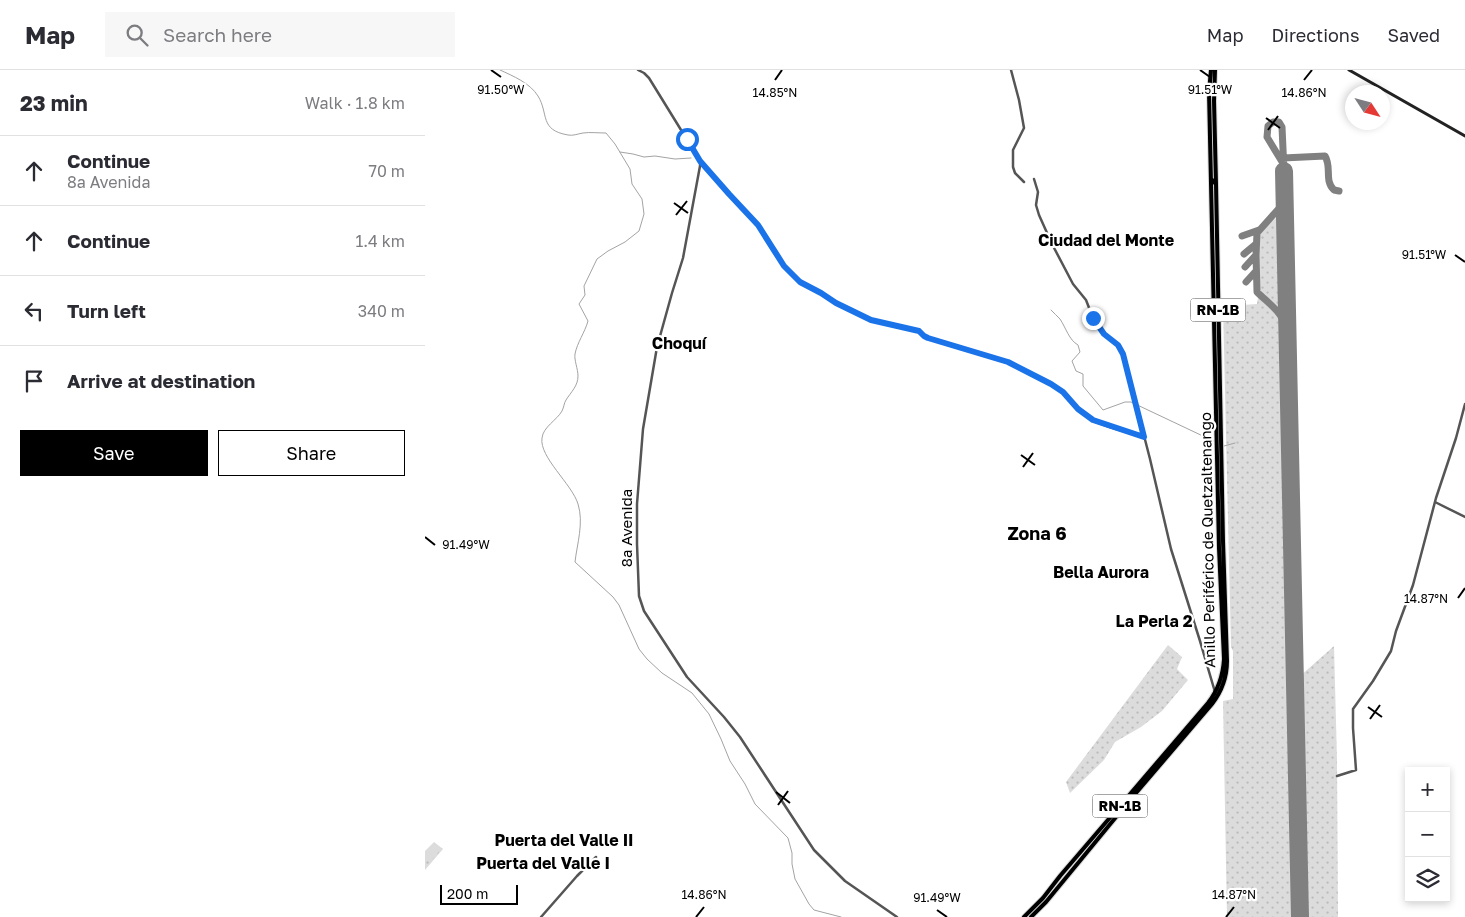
<!DOCTYPE html>
<meta charset="utf-8">
<style>
:root{--surface:#fff;--page:#f7f7f7;--text:#2b2b33;--muted:#7c7c81;--line:#e1e1e2;--accent:#000}
body{margin:0;font-family:"Golos Text",sans-serif;background:var(--page);color:var(--text)}
.controls{position:absolute;right:15px;bottom:15px;display:grid;overflow:hidden;border-radius:0px;box-shadow:0 2px 8px #0003}
.controls button{width:45px;height:45px;display:grid;place-items:center;padding:0;border:0;border-bottom:1px solid var(--line);background:var(--surface);color:var(--text);font:25px sans-serif}
.compass{position:absolute;left:920px;top:15px;width:45px;height:45px;border-radius:50%;background:var(--surface);box-shadow:0 2px 8px #0003;rotate:126deg}
.scale{position:absolute;left:15px;bottom:12px;width:78px;box-sizing:border-box;padding-left:5px;border:2px solid #000;border-top:0;font-size:14px;line-height:18px;white-space:nowrap;color:#000;-webkit-text-stroke:4px #fff;paint-order:stroke}
.stop{position:absolute;width:15px;height:15px;margin:-11px;border:4px solid #1a73e8;border-radius:50%;background:#fff}
.stop.end{background:#1a73e8;border-color:#fff;box-shadow:0 1px 5px #0008}
.list{margin:0;padding:0;list-style:none}
h2{display:flex;justify-content:space-between;align-items:center;height:65px;margin:0;padding:0 20px;font-size:21px}
h2 small{font-size:16px;font-weight:400;color:var(--muted)}
.list li{display:grid;grid-template-columns:32px 1fr auto;gap:15px;align-items:center;box-sizing:border-box;height:70px;padding:0 20px;border-top:1px solid var(--line)}
.list b{display:block;font-size:19px;white-space:nowrap}
.list p{margin:0;font-size:16px;white-space:nowrap;color:var(--muted)}
.list em{font-size:16px;font-style:normal;color:var(--muted)}
.actions{display:flex;gap:10px;padding:15px 20px}
.actions a{flex:1;padding:11px 0;border:1px solid var(--accent);border-radius:0px;text-align:center;font-size:18px;color:var(--accent)}
.actions .main{background:var(--accent);color:#fff}
.icon{flex:none;width:28px;height:28px;fill:none;stroke:currentColor;stroke-width:2;stroke-linecap:round;stroke-linejoin:round}
.map{position:relative;flex:none;width:1040px;height:847px;overflow:hidden}
header{display:flex;align-items:center;gap:30px;box-sizing:border-box;height:70px;padding:0 25px;background:var(--surface);border-bottom:1px solid var(--line)}
header strong{font-size:24px}
nav{display:flex;gap:28px;margin-inline-start:auto;font-size:18px}
.search{width:350px;height:45px;background:var(--page);display:flex;align-items:center;gap:12px;box-sizing:border-box;padding:0 18px;border-radius:0px;color:var(--muted);font-size:19px}
main{display:flex}
aside{flex:1;background:var(--surface)}
.map>svg:first-child{display:block}
</style>
<header>
<strong>Map</strong>
<div class="search"><svg class="icon" aria-label="search" viewBox="0 0 24 24"><circle cx="10" cy="10" r="6"/><path d="M15 15l6 6"/></svg>Search here</div>
<nav><a>Map</a><a>Directions</a><a>Saved</a></nav>
</header>
<main>
<aside>
<h2>23 min<small>Walk · 1.8 km</small></h2>
<ul class="list">
<li><svg class="icon" aria-label="ahead" viewBox="0 0 24 24"><path d="M12 20V5M6 11l6-6 6 6"/></svg><div><b>Continue</b><p>8a Avenida</p></div><em>70 m</em></li>
<li><svg class="icon" aria-label="ahead" viewBox="0 0 24 24"><path d="M12 20V5M6 11l6-6 6 6"/></svg><div><b>Continue</b></div><em>1.4 km</em></li>
<li><svg class="icon" aria-label="left" viewBox="0 0 24 24"><path d="M17 20v-9H6M10 6l-5 5 5 5"/></svg><div><b>Turn left</b></div><em>340 m</em></li>
<li><svg class="icon" aria-label="arrive" viewBox="0 0 24 24"><path d="M6 21V4h12l-3 4 3 4H6"/></svg><div><b>Arrive at destination</b></div></li>
</ul>
<div class="actions"><a class="main">Save</a><a>Share</a></div>
</aside>
<div class="map">
<svg width="1040" height="847" viewBox="0 0 1040 847">
<defs>
<pattern id="green-dots" width="8" height="8" patternUnits="userSpaceOnUse" patternTransform="scale(1.25)"><rect width="8" height="8" fill="#dcdcdc"/><path d="M2 2h.1M6 6h.1" fill="none" stroke="#bbb" stroke-width="1.8" stroke-linecap="round"/></pattern>
</defs>
<rect width="100%" height="100%" fill="#fff"/>
<path fill="url(#green-dots)" d="M852,147l4,3 2,85 -4,3c-7,-3 -17,-12 -20,-21v-50l3,-6z
M833,227l22,20 2,4 1,6 12,590h-68l-4,-216 10,-2v-48l-2,-4 -8,-342 7,-7 12,1v6l15,-1z
M743,575l14,12 -5,12 11,11 -26,31 -21,16 -26,15 -11,18 -34,33 -4,-11z
M909,576l3,114 1,157h-34l-5,-240z
M9,772l9,7 -18,21v-19z"/>
<path fill="#dcdcdc" d="M9,773l7,6 -10,12 -6,-5v-3z"/>
<g fill="none" stroke-linecap="round" stroke-linejoin="round">
<path stroke="#a3a3a3" stroke-width="1" d="M75,0c13,6 30,13 38,26 11,18 1,34 30,39 5,1 9,-1 15,-2 7,-1 15,0 23,0l9,11 15,25 2,15 10,15 2,15 -5,17 -14,11 -17,9 -11,8 -13,27 1,9 -6,9 9,17c-3,11 -11,22 -13,33 -1,6 3,15 3,22 0,10 -7,16 -12,24 -2,3 -2,7 -4,11 -5,9 -19,16 -20,27 -3,19 30,46 36,66 6,19 -1,40 -3,58l38,35 6,8 20,44 8,10 15,14 30,20 17,21 12,25 9,22 15,23 10,20 33,34 4,15v11l3,15 14,25 5,6 27,7
M195,82l13,2 11,3 11,-1 20,3 16,-1
M626,240c3,3 6,6 9,9 6,9 9,21 18,26l2,7 -8,9 4,10 7,3v12l20,24 22,-8h6l93,44 11,-3"/>
<path stroke="#808080" stroke-width="7" d="M858,88l42,-2c7,11 -1,25 9,34l5,1
M859,95l-17,-28 1,-11 5,-4h6l3,5 2,44
M859,128l-2,7 -25,28 -1,22 1,37c14,14 28,21 30,42
M849,144l3,-1 4,2 4,6
M817,166l17,-6
M819,184l12,-10
M820,197l10,-11
M821,212l10,-11
M852,241l3,2 3,-2 3,-8"/>
<path stroke="#808080" stroke-width="18" d="M859,101l16,746"/>
<g stroke="#dbdbdb" stroke-width="6">
<path id="trunk" d="M790,0l-1,31 2,83
M599,847l19,-19 17,-22 148,-173c10,-13 15,-27 16,-44l-5,-111 -10,-456 2,-22
M606,847l15,-15 84,-102 82,-96c10,-13 15,-26 15,-43l-4,-120 -7,-357 -5,-5"/>
</g>
<path stroke="#555" stroke-width="2.5" d="M213,0l6,3 5,5 45,73 6,10v5l-17,92 -11,35 -15,54 -14,82 -6,75v40l2,52 5,15 43,66 37,40 16,20 74,113 31,31 52,36
M586,0l8,30 5,28 -11,22v17l2,6 9,9
M276,91l28,33 29,31 26,41 16,16 22,11 14,10 35,17 48,11 5,6 4,1c42,11 85,23 122,45 16,9 25,25 40,36 10,7 41,14 54,18
M609,109l4,13 -2,13 3,10 13,29 21,40 13,16 7,18 11,16 15,12 4,8 27,105 21,90 29,92 15,51
M1010,432l30,15
M912,706l19,-6 -3,-42v-19l20,-28 18,-30 5,-20 17,-46 23,-87 20,-60 9,-34
M116,847l36,-41 19,-19"/>
<path stroke="#222" stroke-width="3" d="M924,0l116,66"/>
<use href="#trunk" stroke="#000" stroke-width="4"/>
</g>
<g fill="none" stroke-linecap="round" stroke-linejoin="round">
<path stroke="#1a73e8" stroke-width="6" d="M262,69l13,22 29,33 29,31 26,41 16,16 21,11 15,10 35,17 48,11 5,5 4,2 80,24 43,22 12,8 15,17 15,11 51,17 -21,-83 -5,-9 -14,-11 -11,-16"/>
</g>
<path fill="none" stroke="#000" stroke-width="2" d="M66,0l10,7M775,0l10,7M350,10l7,-10M879,10l8,-10M841,48l14,10M843,60l10,-14M249,133l14,10M251,145l11,-14M1030,185l10,7M596,385l14,10M598,397l10,-14M0,467l10,8M1033,528l7,-10M943,637l14,10M945,649l10,-14M351,722l14,11M353,735l10,-14M512,840l10,7M271,847l8,-10M801,847l8,-10"/>
<g text-anchor="middle" stroke-width="4.5" stroke-linejoin="round" paint-order="stroke">
<g fill="#fff" stroke="#4c4c4c" stroke-width="1">
<rect x="765.5" y="228.5" width="55" height="23" rx="4"/>
<rect x="667.5" y="724.5" width="55" height="23" rx="4"/>
</g>
<g font-size="14" font-weight="bold" fill="#000">
<text x="793" y="245">RN-1B</text>
<text x="695" y="741">RN-1B</text>
</g>
<g font-size="15" fill="#000" stroke="#fff">
<text transform="translate(202 458) rotate(-90)" y="5">8a Avenida</text>
<text transform="translate(783 470) rotate(-91)" y="5">Anillo Periférico de Quetzaltenango</text>
</g>
<g font-size="16" font-weight="bold" fill="#000" stroke="#fff">
<text x="681" y="176">Ciudad del Monte</text>
<text x="254" y="279">Choquí</text>
<text x="676" y="508">Bella Aurora</text>
<text x="729" y="557">La Perla 2</text>
<text x="139" y="776">Puerta del Valle II</text>
<text x="118" y="799">Puerta del Valle I</text>
</g>
<g font-size="18" font-weight="bold" fill="#000" stroke="#fff">
<text x="612" y="470">Zona 6</text>
</g>
</g>
<g font-size="12" text-anchor="middle" fill="#000" stroke="#fff" stroke-width="4.5" stroke-linejoin="round" paint-order="stroke">
<text x="76" y="24">91.50°W</text>
<text x="785" y="24">91.51°W</text>
<text x="350" y="27">14.85°N</text>
<text x="879" y="27">14.86°N</text>
<text x="999" y="189">91.51°W</text>
<text x="41" y="479">91.49°W</text>
<text x="1001" y="533">14.87°N</text>
<text x="279" y="829">14.86°N</text>
<text x="809" y="829">14.87°N</text>
<text x="512" y="832">91.49°W</text>
</g>
</svg>
<div class="controls">
<button>+</button>
<button>−</button>
<button><svg class="icon" aria-label="layers" viewBox="0 0 24 24"><path d="M12 4l9 5-9 5-9-5zM3 14l9 5 9-5"/></svg></button>
</div>
<svg class="compass" viewBox="-18 -18 36 36"><path d="M0-13l5 13h-10z" fill="#e53935"/><path d="M0 13l5-13h-10z" fill="#7c7c81"/></svg>
<div class="scale">200 m</div>
<div class="stop" style="left:262px;top:69px"></div>
<div class="stop end" style="left:668px;top:248px"></div>
</div>
</main>
